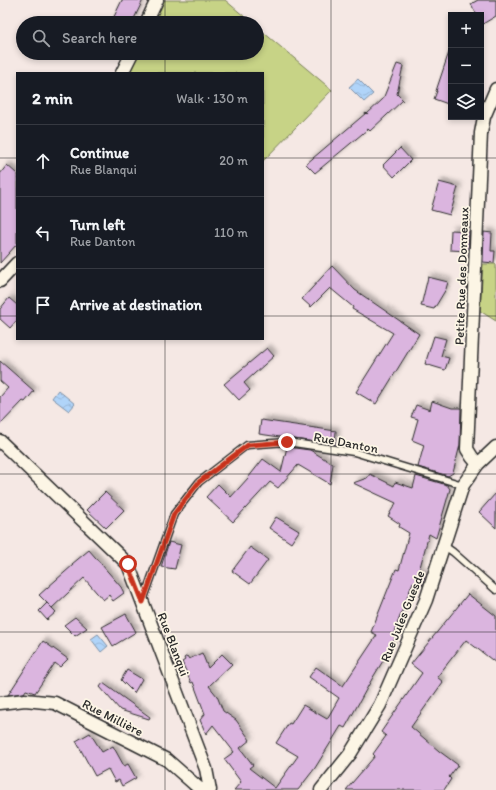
<!DOCTYPE html>
<meta charset="utf-8">
<style>
:root{--surface:#171b24;--page:#242831;--text:#f1f3f6;--muted:#9ea1a6;--line:#363941}
body{margin:0;font-family:Itim,sans-serif;background:var(--page);color:var(--text)}
.controls{position:absolute;right:12px;top:12px;display:grid;overflow:hidden;border-radius:0px;box-shadow:0 2px 6px #0003}
.controls button{width:36px;height:36px;display:grid;place-items:center;padding:0;border:0;border-bottom:1px solid var(--line);background:var(--surface);color:var(--text);font:20px sans-serif}
.stop{position:absolute;width:12px;height:12px;margin:-9px;border:3px solid #c8321e;border-radius:50%;background:#fff}
.stop.end{background:#c8321e;border-color:#fff;box-shadow:0 1px 4px #0008}
.list{margin:0;padding:0;list-style:none}
h2{display:flex;justify-content:space-between;align-items:center;height:52px;margin:0;padding:0 16px;font-size:17px}
h2 small{font-size:13px;font-weight:400;color:var(--muted)}
.list li{display:grid;grid-template-columns:26px 1fr auto;gap:12px;align-items:center;box-sizing:border-box;height:72px;padding:0 16px;border-top:1px solid var(--line)}
.list b{display:block;font-size:15px;white-space:nowrap}
.list p{margin:0;font-size:13px;white-space:nowrap;color:var(--muted)}
.list em{font-size:13px;font-style:normal;color:var(--muted)}
.icon{flex:none;width:22px;height:22px;fill:none;stroke:currentColor;stroke-width:2;stroke-linecap:round;stroke-linejoin:round}
.map{position:relative;flex:none;width:496px;height:790px;overflow:hidden}
.search{position:absolute;background:var(--surface);box-shadow:0 2px 6px #0003;left:16px;top:16px;width:248px;height:44px;display:flex;align-items:center;gap:10px;box-sizing:border-box;padding:0 14px;border-radius:22px;color:var(--muted);font-size:15px}
.panel{position:absolute;background:var(--surface);box-shadow:0 2px 6px #0003;left:16px;top:72px;width:248px;height:268px;border-radius:0px}
.map>svg:first-child{display:block}
</style>
<div class="map">
<svg width="496" height="790" viewBox="0 0 496 790">
<defs>
<pattern id="water-waves" width="16" height="10" patternUnits="userSpaceOnUse"><rect width="16" height="10" fill="#b0d4f9"/><path d="M0 5q4-4 8 0t8 0" fill="none" stroke="#98b6d6"/></pattern>
<filter id="shadow"><feDropShadow dx="3.5" dy="-3.5" stdDeviation="2" flood-color="#0004"/></filter>
</defs>
<rect width="100%" height="100%" fill="#f5e8e4"/>
<filter id="ink" filterUnits="userSpaceOnUse"><feTurbulence type="fractalNoise" baseFrequency=".025" numOctaves="2"/><feDisplacementMap in="SourceGraphic" scale="8" xChannelSelector="R" yChannelSelector="G"/><feConvolveMatrix kernelMatrix="1 2 1 2 8 2 1 2 1" color-interpolation-filters="sRGB"/></filter>
<g filter="url(#ink)">
<path fill="#c7d386" stroke="#797f58" d="M164,0h61l27,23h-99z
M257,27l75,63 -69,71v-88h-134l10,-20h118z
M483,264h13v57l-16,-10z"/>
<path fill="url(#water-waves)" stroke="#7b90a7" d="M358,79l15,15 -9,8 -15,-15z
M58,390l17,14 -6,7 -17,-13z
M98,634l10,12 -7,6 -10,-13z"/>
<path fill="#dbb5df" stroke="#2b2b2b" filter="url(#shadow)" d="M122,0h21l-11,23h-21z
M478,0h18v16l-15,9v-10h-4l-6,-11z
M449,52h2v44l-3,8 -14,-5 3,-8h-1z
M397,64l6,2 -6,28 6,6 -33,31 -2,-2 -53,44 -9,-9 60,-51 1,1 16,-15z
M400,148l11,12 -17,17 -11,-12z
M7,165l10,9v70l-17,19v-89z
M439,182l19,5 -8,28 -19,-5z
M451,230l18,1 -1,20 -18,-1z
M484,232l8,1 -1,18h4l-1,12 -11,-1z
M332,266l23,24 64,44 -43,70 -20,-12 37,-59 -41,-24 1,-2 -23,-19 -19,19 -9,-8z
M428,277l20,5 -2,7 -12,20 -13,-3z
M9,298l8,7v15l-7,8 -10,-9v-10z
M434,336l12,3 -5,17 8,2 -4,12 -20,-6z
M267,348l7,8 -30,27 6,7 -11,10 -15,-16z
M0,361l34,30 -9,11 -2,-1 -23,24v-28l8,-9 -8,-7z
M432,401l20,7h9l-1,37 -7,28 -5,3 -30,-9 6,-22 -12,-5 6,-21 -7,-2 5,-12 14,5z
M261,420l75,11 -1,14 -76,-11z
M287,447l23,3 23,14 -3,20 -32,-19 -20,23 -8,-6 -37,40 -27,-25 12,-13 13,13 17,-19 15,-19 18,13z
M370,474l24,12 1,-4 18,6 3,-12 31,9 3,4 -14,49 -7,-4 -10,37 7,2 -4,13 -9,-4 -20,53 3,1 -7,15 -17,28 -27,49 -4,-2 -26,42 -17,22h-64l7,-8 -17,-23 10,-7 -21,-27 -7,9 -6,-14 5,-6 -12,-32 -2,1 -9,-21 3,-2 -1,-2 3,-2 2,3 13,-6 6,15 14,-14 10,10 -23,22 8,10 6,15 13,9 14,20 -10,8 13,17 -4,3 26,20 23,-32 -22,-13 13,-20 2,1 12,-19 24,14 12,-21 -30,-21 7,-10 27,19 34,-51 -6,-3 25,-63 3,1 10,-37 -10,-6 1,-3 -12,-8 8,-13 -43,-20 14,-5z
M105,492l19,18 -18,18 -19,-18z
M496,493v35l-17,-16z
M276,517l23,14 -8,12 -22,-15z
M169,542l12,3 -6,24 -14,-2z
M250,547l18,13 -18,24 -18,-13z
M89,550l32,37 3,6 -11,8 -4,-6 -6,5 -19,-22 -32,30 -13,-13 34,-30 -1,-1z
M468,594l28,22v47l-30,-23 -29,37 6,5 -32,45 28,24 19,14 -9,12 2,2 -7,11h-98l29,-34 -2,-2 13,-18 -5,-4 41,-59 -11,-9z
M47,603l9,9 -9,8 -8,-9z
M126,614l10,18 -23,14 -11,-19z
M75,617l12,11 -12,8 -11,-11z
M43,641l25,18 -8,8 -5,-4 -20,30 -9,-3 -2,3 -16,2z
M127,670l15,9 -8,14 -13,-13z
M103,683l47,34 -1,2 -29,-9 -20,-23z
M90,733l12,19 11,-6 11,20 4,-2 8,14 -14,8 -3,-6 -4,2 -7,-13 -13,7 -19,-35z"/>
<g fill="none" stroke-linecap="round" stroke-linejoin="round">
<g stroke="#2b2b2b" stroke-width="9">
<path id="service" d="M443,545l10,7 43,38
M143,601l31,-87 25,-32 48,-37 40,-3 67,10 109,33"/>
</g>
<g stroke="#2b2b2b" stroke-width="15">
<path id="minor" d="M146,23l11,-23
M122,73l10,-20
M0,281l17,-18
M0,441l128,123 78,205 4,21
M478,464l-6,-7 -5,-8 14,-316 3,-16 12,-28
M0,703l25,-3 30,3 112,57 34,30
M321,790l29,-36 30,-49 46,-105 37,-115 15,-21 18,-17"/>
</g>
<use href="#service" stroke="#fcf5e5" stroke-width="6"/>
<use href="#minor" stroke="#fcf5e5" stroke-width="12"/>
</g>
</g>
<g fill="none" stroke-linecap="round" stroke-linejoin="round" filter="url(#ink)">
<path stroke="#c8321e" stroke-width="5" d="M128,564l15,38 31,-88 25,-32 49,-37 39,-3"/>
</g>
<path fill="none" stroke="#2b2b2b" stroke-width="1" stroke-opacity="0.55" d="M165,0v23M331,0v790M165,53v20M0,158h17M263,158h233M0,316h17M263,316h233M165,339v451M0,474h496M0,632h496"/>
<g text-anchor="middle" stroke-width="3.5" stroke-linejoin="round" paint-order="stroke">
<g font-size="13" fill="#2b2b2b" stroke="#fcf5e5">
<text transform="translate(461 276) rotate(-88)" y="5">Petite Rue des Donneaux</text>
<text transform="translate(346 442) rotate(11)" y="5">Rue Danton</text>
<text transform="translate(402 616) rotate(-68)" y="5">Rue Jules Guesde</text>
<text transform="translate(174 644) rotate(69)" y="5">Rue Blanqui</text>
<text transform="translate(113 717) rotate(27)" y="5">Rue Millière</text>
</g>
</g>
</svg>
<div class="controls">
<button>+</button>
<button>−</button>
<button><svg class="icon" aria-label="layers" viewBox="0 0 24 24"><path d="M12 4l9 5-9 5-9-5zM3 14l9 5 9-5"/></svg></button>
</div>
<div class="stop" style="left:128px;top:564px"></div>
<div class="stop end" style="left:287px;top:442px"></div>
<div class="search"><svg class="icon" aria-label="search" viewBox="0 0 24 24"><circle cx="10" cy="10" r="6"/><path d="M15 15l6 6"/></svg>Search here</div>
<section class="panel">
<h2>2 min<small>Walk · 130 m</small></h2>
<ul class="list">
<li><svg class="icon" aria-label="ahead" viewBox="0 0 24 24"><path d="M12 20V5M6 11l6-6 6 6"/></svg><div><b>Continue</b><p>Rue Blanqui</p></div><em>20 m</em></li>
<li><svg class="icon" aria-label="left" viewBox="0 0 24 24"><path d="M17 20v-9H6M10 6l-5 5 5 5"/></svg><div><b>Turn left</b><p>Rue Danton</p></div><em>110 m</em></li>
<li><svg class="icon" aria-label="arrive" viewBox="0 0 24 24"><path d="M6 21V4h12l-3 4 3 4H6"/></svg><div><b>Arrive at destination</b></div></li>
</ul>
</section>
</div>
